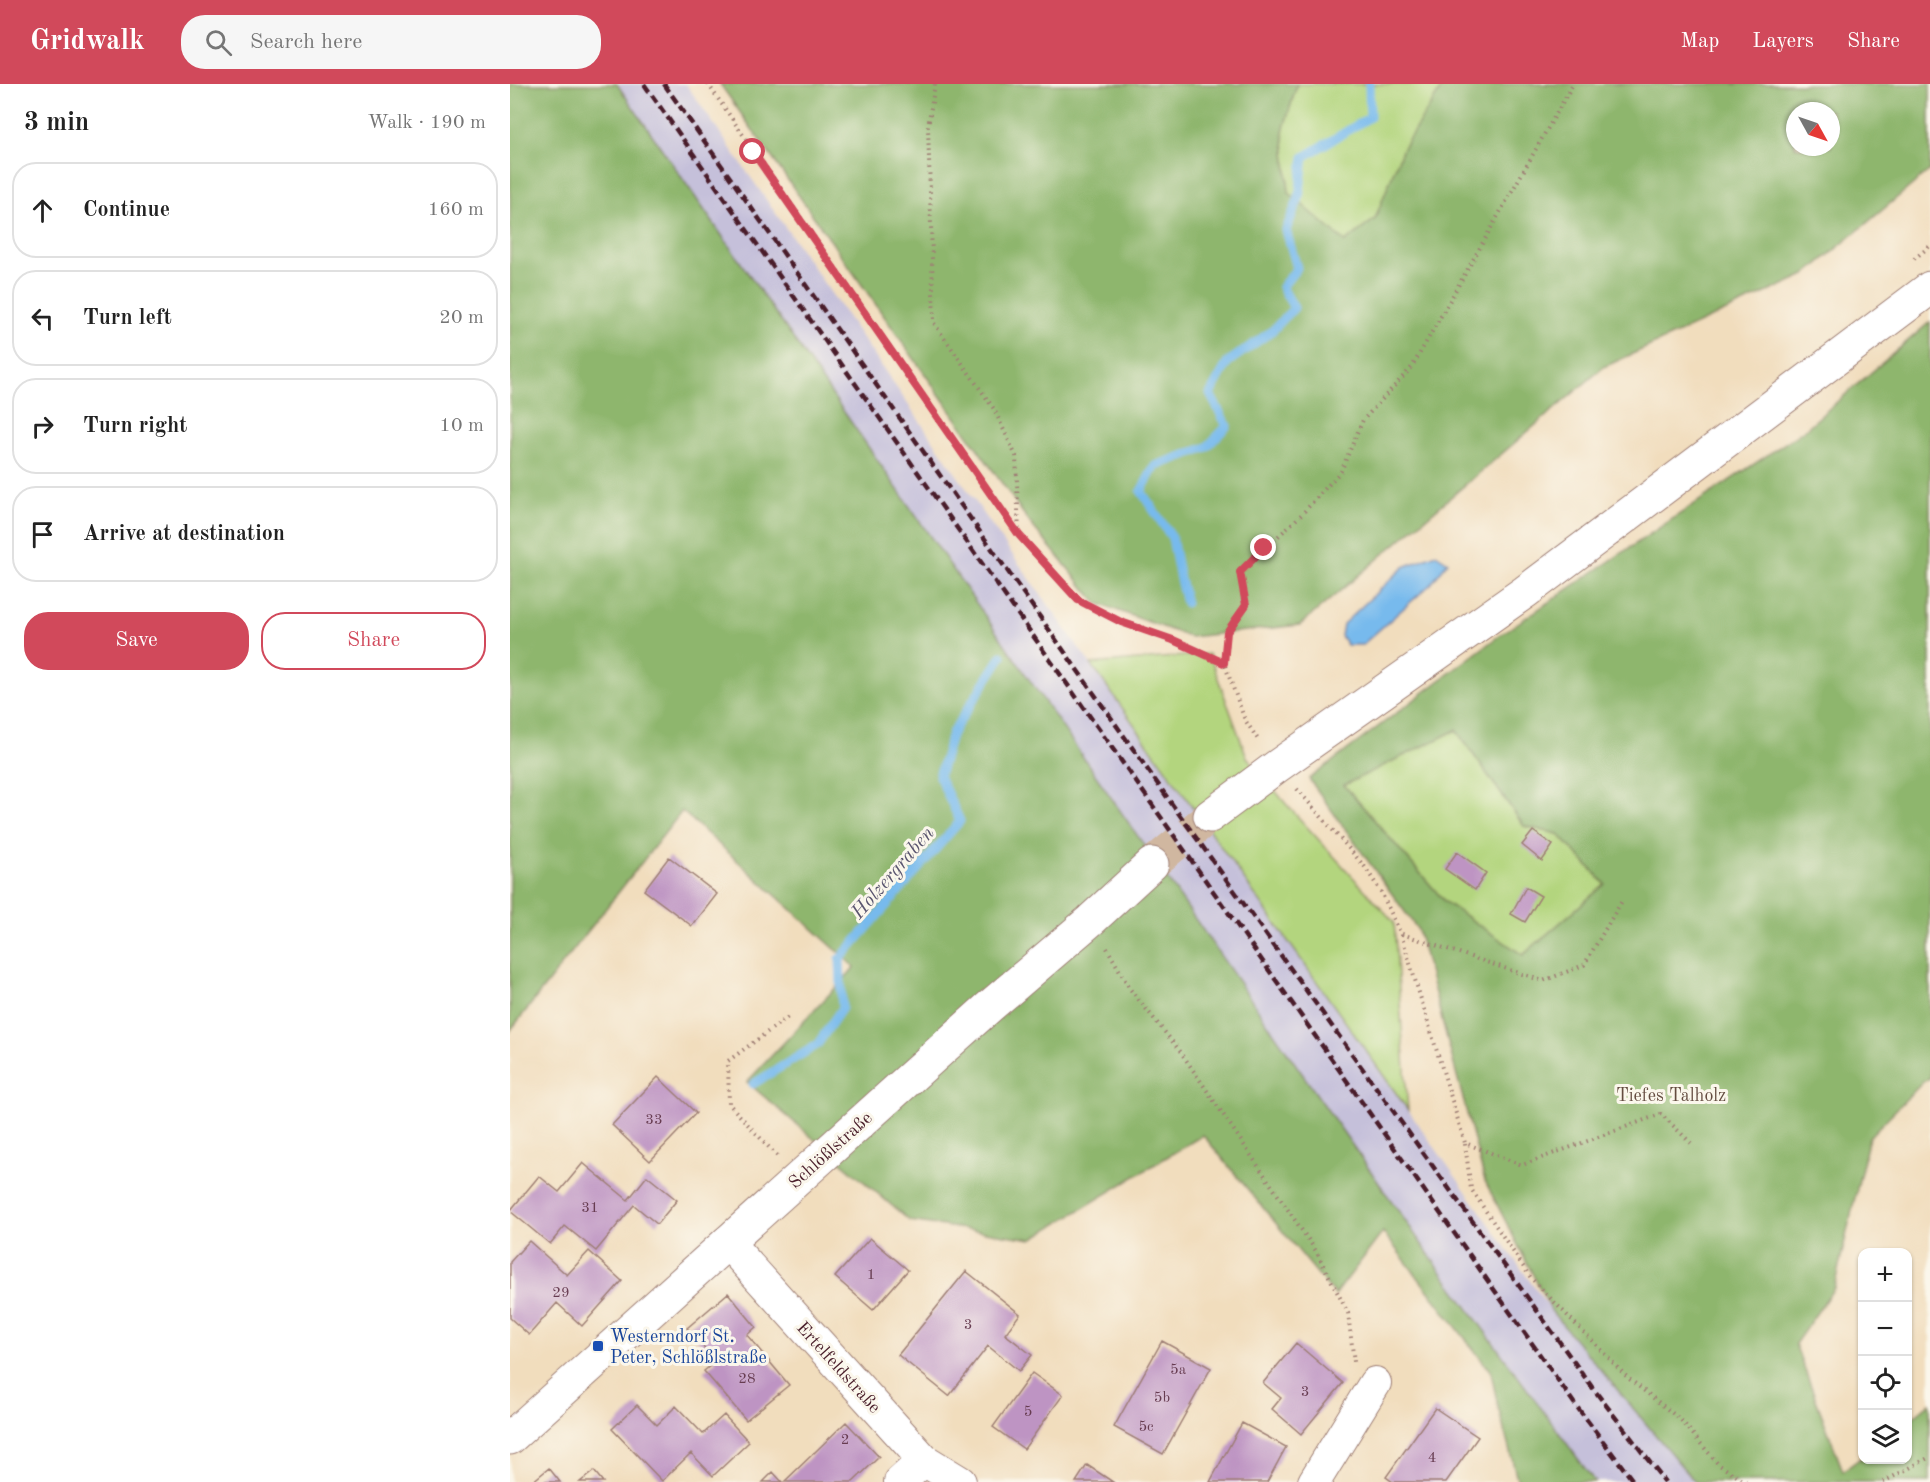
<!DOCTYPE html>
<meta charset="utf-8">
<style>
:root{--surface:#fff;--page:#f6f6f6;--text:#222;--muted:#767676;--line:#e0e0e0;--accent:#d1495b}
body{margin:0;font-family:"Old Standard TT",serif;background:var(--page);color:var(--text)}
.controls{position:absolute;right:18px;bottom:18px;display:grid;overflow:hidden;border-radius:12px;box-shadow:0 2px 4px #0004}
.controls button{width:54px;height:54px;display:grid;place-items:center;padding:0;border:0;border-bottom:2px solid var(--line);background:var(--surface);color:var(--text);font:30px sans-serif}
.compass{position:absolute;left:1276px;top:18px;width:54px;height:54px;border-radius:50%;background:var(--surface);box-shadow:0 2px 4px #0004;rotate:130deg}
.stop{position:absolute;width:18px;height:18px;margin:-14px;border:4px solid #d1495b;border-radius:50%;background:#fff}
.stop.end{background:#d1495b;border-color:#fff;box-shadow:0 2px 6px #0008}
.list{margin:0;padding:0;list-style:none}
h2{display:flex;justify-content:space-between;align-items:center;height:78px;margin:0;padding:0 24px;font-size:26px}
h2 small{font-size:20px;font-weight:400;color:var(--muted)}
.list li{display:grid;grid-template-columns:39px 1fr auto;gap:18px;align-items:center;box-sizing:border-box;height:96px;margin:0 12px 12px;padding:0 12px;border:2px solid var(--line);border-radius:24px}
.list b{display:block;font-size:22px;white-space:nowrap}
.list em{font-size:20px;font-style:normal;color:var(--muted)}
.actions{display:flex;gap:12px;padding:18px 24px}
.actions a{flex:1;padding:14px 0;border:2px solid var(--accent);border-radius:24px;text-align:center;font-size:21px;color:var(--accent)}
.actions .main{background:var(--accent);color:#fff}
.icon{flex:none;width:33px;height:33px;fill:none;stroke:currentColor;stroke-width:2;stroke-linecap:round;stroke-linejoin:round}
.map{position:relative;flex:none;width:1420px;height:1398px;overflow:hidden}
header{display:flex;align-items:center;gap:36px;box-sizing:border-box;height:84px;padding:0 30px;background:var(--accent);color:#fff}
header strong{font-size:28px}
nav{display:flex;gap:33px;margin-inline-start:auto;font-size:21px}
.search{width:420px;height:54px;background:var(--page);display:flex;align-items:center;gap:15px;box-sizing:border-box;padding:0 21px;border-radius:24px;color:var(--muted);font-size:22px}
main{display:flex}
aside{flex:1;background:var(--surface)}
.map>svg:first-child{display:block}
</style>
<header>
<strong>Gridwalk</strong>
<div class="search"><svg class="icon" aria-label="search" viewBox="0 0 24 24"><circle cx="10" cy="10" r="6"/><path d="M15 15l6 6"/></svg>Search here</div>
<nav><a>Map</a><a>Layers</a><a>Share</a></nav>
</header>
<main>
<aside>
<h2>3 min<small>Walk · 190 m</small></h2>
<ul class="list">
<li><svg class="icon" aria-label="ahead" viewBox="0 0 24 24"><path d="M12 20V5M6 11l6-6 6 6"/></svg><div><b>Continue</b></div><em>160 m</em></li>
<li><svg class="icon" aria-label="left" viewBox="0 0 24 24"><path d="M17 20v-9H6M10 6l-5 5 5 5"/></svg><div><b>Turn left</b></div><em>20 m</em></li>
<li><svg class="icon" aria-label="right" viewBox="0 0 24 24"><path d="M7 20v-9h11M14 6l5 5-5 5"/></svg><div><b>Turn right</b></div><em>10 m</em></li>
<li><svg class="icon" aria-label="arrive" viewBox="0 0 24 24"><path d="M6 21V4h12l-3 4 3 4H6"/></svg><div><b>Arrive at destination</b></div></li>
</ul>
<div class="actions"><a class="main">Save</a><a>Share</a></div>
</aside>
<div class="map">
<svg width="1420" height="1398" viewBox="0 0 1420 1398">
<rect width="100%" height="100%" fill="#fbf7ec"/>
<filter id="ink" filterUnits="userSpaceOnUse"><feTurbulence type="fractalNoise" baseFrequency=".0167" numOctaves="2"/><feDisplacementMap in="SourceGraphic" scale="12" xChannelSelector="R" yChannelSelector="G"/><feConvolveMatrix kernelMatrix="1 2 1 2 8 2 1 2 1" color-interpolation-filters="sRGB"/></filter>
<filter id="wash" filterUnits="userSpaceOnUse"><feTurbulence type="fractalNoise" baseFrequency=".008" numOctaves="4" result="noise"/><feDisplacementMap in="SourceGraphic" scale="24" xChannelSelector="R" yChannelSelector="G"/><feGaussianBlur stdDeviation="1.35" result="paint"/><feColorMatrix in="noise" values="0 0 0 0 0 0 0 0 0 0 0 0 0 0 0 0 0 1.4 0 .05"/><feComposite in="paint" operator="in"/></filter>
<g filter="url(#wash)">
<rect width="100%" height="100%" fill="#f1ddbd"/>
<path fill="#c5c0da" d="M107,0h69l314,453 552,775 143,170h-100l-160,-219 -127,-181z"/>
<path fill="#b3d57e" stroke="#7e7a54" stroke-width="1.5" d="M787,0h147l-41,64 -28,71 -30,24 -56,-50 -6,-62z
M699,570l38,103 40,48 107,117 14,188 -317,-446z
M946,646l68,96 34,8 47,50 -82,71 -78,-53 -101,-117z"/>
<path fill="#8eb66d" stroke="#6c6a4c" stroke-width="1.5" fill-rule="evenodd" d="M0,0h107l691,998 127,181 160,219h-77l-20,-75 -7,-35 -108,-140 -48,63 -132,-160 -171,104 -122,-18 -163,-139 108,-115 -173,-156 -172,220z
M210,0h577l-14,47 6,62 56,49 30,-23 28,-71 41,-64h486v86l-125,105 -201,92 -304,258 -110,12 -93,-34 -67,-80zM1285,27h36v36h-36z
M1420,238v756l-7,4 -54,55 -35,151 -39,56 48,127 19,-14v3h46v-39l22,-18v79h-235l-143,-170 -67,-131 -67,-251 -109,-151 191,-144 303,-204zM946,646l68,96 34,8 47,50 -82,71 -78,-53 -101,-117z"/>
<path fill="#77baed" stroke="#606c8c" stroke-width="1.5" d="M926,470l12,8 -17,22 -69,61h-15l-6,-9 2,-12 61,-57z"/>
<g fill="none" stroke-linecap="round" stroke-linejoin="round">
<path stroke="#77baed" stroke-width="9" d="M676,519l-6,-24 -8,-41 -31,-47 14,-25 52,-19 20,-21 -17,-32 18,-32 44,-31 22,-23 -12,-21 15,-19 -11,-38 13,-32 5,-41 66,-40 -1,-33
M243,1000l64,-39 25,-37 -2,-49 120,-138 -21,-45 13,-43 50,-77"/>
</g>
<g id="blocks">
<path fill="#be94c3" d="M1023,747l20,14 -11,16 -20,-16z
M947,768l29,21 -11,17 -30,-21z
M159,773l48,37 -25,32 -48,-36z
M1016,803l15,9 -16,26 -14,-8z
M148,993l38,36 -46,48 -38,-36z
M73,1079l45,37 19,-24 30,24 -20,24 -23,-19 -38,46 -31,-25 -15,18 -40,-33 29,-35 20,16z
M360,1154l38,32 -35,40 -38,-33z
M19,1157l38,34 22,-24 33,30 -40,45 -25,-23 -28,32 -19,-17v-56z
M456,1187l54,43 -15,20 27,21 -13,16 -31,-25 -39,50 -51,-41z
M218,1209l28,34 -9,8 42,50 -43,35 -42,-49 12,-10 -29,-33z
M652,1257l49,27 -48,86 -49,-27z
M786,1259l47,40 -42,51 -29,-25 9,-11 -18,-15z
M522,1289l31,22 -39,54 -31,-22z
M127,1321l20,20 19,-19 27,28 21,-19 25,27 -36,34 -22,-23 -29,28 -50,-52z
M925,1324l43,29 -32,45h-53l-7,-5z
M336,1338l33,35 -26,25h-69z
M732,1339l44,24 -19,35h-57z
M577,1381l26,17h-37z
M39,1384l11,14h-28z
M84,1387l9,11h-23z
M263,1388l9,10h-19z"/>
</g>
</g>
<g filter="url(#ink)">
<use href="#blocks" fill-opacity="0" stroke="#9e7e74" stroke-width="1.5"/>
<g fill="none" stroke-linecap="round" stroke-linejoin="round">
<path stroke="#d0b7a0" stroke-width="33" stroke-dasharray="33 16" stroke-linecap="butt" d="M642,780l58,-48"/>
<g stroke="#9e7e74" stroke-width="34">
<path id="street" d="M217,1158l197,218 36,22
M390,1398l24,-22
M804,1398l61,-99"/>
</g>
<g stroke="#9e7e74" stroke-width="35">
<path id="secondary" d="M700,732l66,-49 249,-175 405,-304
M0,1354l479,-431 102,-87 61,-56"/>
</g>
<path stroke="#9e7e74" stroke-width="4" stroke-dasharray="1.5 4.5" stroke-linecap="butt" d="M198,0l311,451 60,65 42,22 52,18 51,23 21,57 14,21
M425,0l-7,42 6,197 60,86 22,47 3,78
M1404,175l16,-13
M714,579l3,-31 19,-27 -6,-33 62,-58 39,-43 22,-51 49,-53 161,-283
M787,705l68,78 16,25 20,42 64,209 57,22 139,-51 30,29
M892,850l141,47 41,-16 38,-64
M597,864l23,41 50,62 136,200 32,62 6,49
M955,1060l6,45 60,89 97,100 53,42 37,44 28,18
M267,1072l-48,-52 -1,-43 60,-44
M1373,1398l47,-25"/>
<use href="#street" stroke="#fff" stroke-width="32"/>
<use href="#secondary" stroke="#fff" stroke-width="33"/>
<path stroke="#4a1f2b" stroke-width="4.5" stroke-dasharray="9 4.5" stroke-linecap="butt" d="M134,0l930,1319 60,79
M154,0l510,723 418,580 73,95"/>
</g>
</g>
<g fill="none" stroke-linecap="round" stroke-linejoin="round" filter="url(#ink)">
<path stroke="#d1495b" stroke-width="8" d="M243,68l266,383 59,65 43,22 52,18 51,23 3,-31 19,-27 -6,-33 24,-24"/>
</g>
<rect fill="#1a4fb4" stroke="#fbf7ec" stroke-width="2" x="82" y="1256" width="12" height="12" rx="3"/>
<g text-anchor="middle" stroke-width="6" stroke-linejoin="round" paint-order="stroke">
<g font-size="15" fill="#673c51">
<text x="144" y="1040">33</text>
<text x="80" y="1128">31</text>
<text x="361" y="1195">1</text>
<text x="51" y="1213">29</text>
<text x="458" y="1245">3</text>
<text x="668" y="1290">5a</text>
<text x="237" y="1299">28</text>
<text x="795" y="1312">3</text>
<text x="652" y="1318">5b</text>
<text x="518" y="1332">5</text>
<text x="636" y="1347">5c</text>
<text x="335" y="1360">2</text>
<text x="922" y="1378">4</text>
</g>
<g font-size="18" fill="#644c40" stroke="#fbf7ec">
<text x="1161" y="1017">Tiefes Talholz</text>
</g>
<g font-size="18" fill="#4a1f2b" stroke="#fbf7ec">
<text transform="translate(320 1066) rotate(-42)" y="6">Schlößlstraße</text>
<text transform="translate(329 1283) rotate(48)" y="6">Ertelfeldstraße</text>
</g>
<g font-size="18" fill="#164399" stroke="#fbf7ec" text-anchor="start">
<text x="100" y="1258">Westerndorf St.<tspan x="100" dy="21">Peter, Schlößlstraße</tspan></text>
</g>
<g font-size="20" font-style="italic" fill="#5a556f" stroke="#fbf7ec">
<text transform="translate(382 788) rotate(-49)" y="7">Holzergraben</text>
</g>
</g>
</svg>
<div class="controls">
<button>+</button>
<button>−</button>
<button><svg class="icon" aria-label="locate" viewBox="0 0 24 24"><circle cx="12" cy="12" r="6"/><path d="M12 2v4M12 18v4M2 12h4M18 12h4"/></svg></button>
<button><svg class="icon" aria-label="layers" viewBox="0 0 24 24"><path d="M12 4l9 5-9 5-9-5zM3 14l9 5 9-5"/></svg></button>
</div>
<svg class="compass" viewBox="-18 -18 36 36"><path d="M0-13l5 13h-10z" fill="#e53935"/><path d="M0 13l5-13h-10z" fill="#767676"/></svg>
<div class="stop" style="left:243px;top:68px"></div>
<div class="stop end" style="left:754px;top:464px"></div>
</div>
</main>
